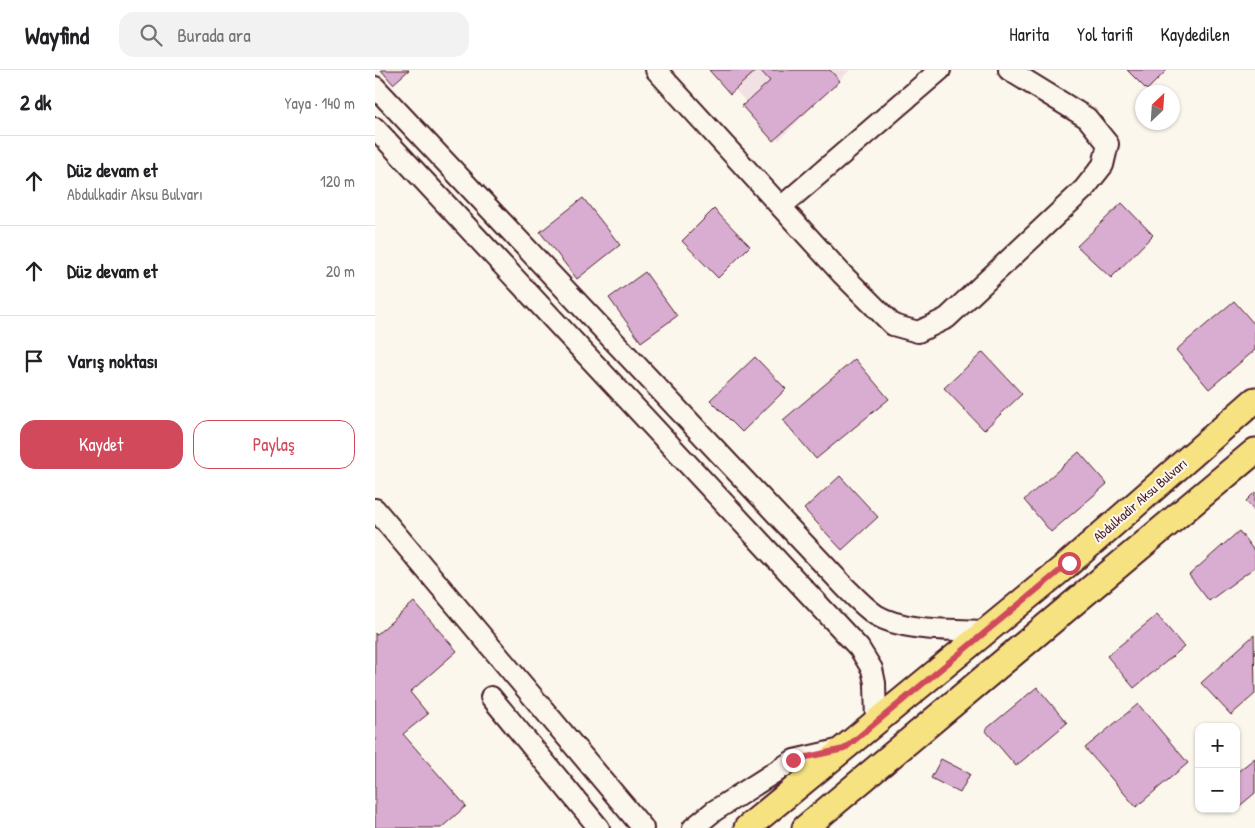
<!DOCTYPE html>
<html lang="tr">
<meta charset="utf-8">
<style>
:root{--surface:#fff;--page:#f2f2f2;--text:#202124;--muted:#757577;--line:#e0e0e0;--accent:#d1495b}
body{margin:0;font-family:"Patrick Hand",sans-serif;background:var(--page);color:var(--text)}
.controls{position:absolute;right:15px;bottom:15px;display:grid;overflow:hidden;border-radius:10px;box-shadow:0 1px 4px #0004}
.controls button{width:45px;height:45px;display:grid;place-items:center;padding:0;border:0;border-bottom:1px solid var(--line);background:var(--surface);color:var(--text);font:25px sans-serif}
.compass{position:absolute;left:760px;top:15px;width:45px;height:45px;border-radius:50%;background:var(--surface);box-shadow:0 1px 4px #0004;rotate:25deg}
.stop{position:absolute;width:15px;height:15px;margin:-11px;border:4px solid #d1495b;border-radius:50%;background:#fff}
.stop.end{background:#d1495b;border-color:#fff;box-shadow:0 1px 5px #0008}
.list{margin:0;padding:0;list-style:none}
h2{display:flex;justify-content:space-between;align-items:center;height:65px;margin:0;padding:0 20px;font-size:21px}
h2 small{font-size:16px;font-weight:400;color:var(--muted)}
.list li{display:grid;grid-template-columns:32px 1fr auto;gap:15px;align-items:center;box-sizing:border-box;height:90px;padding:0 20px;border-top:1px solid var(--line)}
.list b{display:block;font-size:19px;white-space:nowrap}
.list p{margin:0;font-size:16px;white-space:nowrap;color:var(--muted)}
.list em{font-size:16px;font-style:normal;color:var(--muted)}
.actions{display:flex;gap:10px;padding:15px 20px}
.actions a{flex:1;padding:11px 0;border:1px solid var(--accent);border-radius:15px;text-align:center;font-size:18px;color:var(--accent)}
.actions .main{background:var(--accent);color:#fff}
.icon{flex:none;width:28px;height:28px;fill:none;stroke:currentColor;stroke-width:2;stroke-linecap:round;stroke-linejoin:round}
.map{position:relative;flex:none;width:880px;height:758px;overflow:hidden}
header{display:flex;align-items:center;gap:30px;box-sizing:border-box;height:70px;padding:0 25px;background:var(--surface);border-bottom:1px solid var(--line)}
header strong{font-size:24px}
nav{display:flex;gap:28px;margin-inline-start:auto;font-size:18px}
.search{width:350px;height:45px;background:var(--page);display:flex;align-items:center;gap:12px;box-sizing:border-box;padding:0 18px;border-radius:15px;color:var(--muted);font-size:19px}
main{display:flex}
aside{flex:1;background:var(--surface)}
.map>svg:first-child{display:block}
</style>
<header>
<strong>Wayfind</strong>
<div class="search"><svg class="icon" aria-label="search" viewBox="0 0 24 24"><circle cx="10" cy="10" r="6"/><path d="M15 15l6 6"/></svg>Burada ara</div>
<nav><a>Harita</a><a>Yol tarifi</a><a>Kaydedilen</a></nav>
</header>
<main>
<aside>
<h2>2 dk<small>Yaya · 140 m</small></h2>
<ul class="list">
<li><svg class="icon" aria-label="ahead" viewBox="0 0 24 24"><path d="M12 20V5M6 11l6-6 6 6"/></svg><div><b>Düz devam et</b><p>Abdulkadir Aksu Bulvarı</p></div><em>120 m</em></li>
<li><svg class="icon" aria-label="ahead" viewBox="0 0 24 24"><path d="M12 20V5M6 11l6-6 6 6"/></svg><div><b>Düz devam et</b></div><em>20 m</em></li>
<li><svg class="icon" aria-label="arrive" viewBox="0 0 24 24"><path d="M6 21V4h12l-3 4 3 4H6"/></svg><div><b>Varış noktası</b></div></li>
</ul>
<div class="actions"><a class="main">Kaydet</a><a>Paylaş</a></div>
</aside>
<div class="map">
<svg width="880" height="758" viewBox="0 0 880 758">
<rect width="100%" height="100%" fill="#fbf7ec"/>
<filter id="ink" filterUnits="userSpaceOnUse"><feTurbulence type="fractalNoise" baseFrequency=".02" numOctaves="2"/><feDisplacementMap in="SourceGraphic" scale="10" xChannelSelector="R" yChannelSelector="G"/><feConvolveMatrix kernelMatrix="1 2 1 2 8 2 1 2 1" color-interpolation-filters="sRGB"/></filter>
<g filter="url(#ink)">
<path fill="#f1e1e4" d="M343,0h132l-71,70z"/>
<path fill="#d9add1" stroke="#4a1f2b" d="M6,0h28l-16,14z
M334,0h48l-27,24z
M385,0h70l10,11 -67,60 -31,-35 28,-25z
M752,0h40l-20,20z
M208,128l37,47 -43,34 -37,-47z
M747,133l31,32 -42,43 -34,-32z
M339,139l36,37 -32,32 -36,-37z
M270,202l32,44 -36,26 -32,-44z
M859,231l21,24v25l-46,39 -33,-39z
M608,282l39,42 -38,36 -40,-42z
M380,287l31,32 -44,43 -32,-32z
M480,289l34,40 -73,60 -33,-39z
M704,382l28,32 -56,48 -27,-32z
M465,406l38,41 -36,33 -38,-41z
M880,422v20l-9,-11z
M864,461l16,21v15l-46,34 -20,-26z
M39,532l43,49 -47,41 18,22 -25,20 63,72 -25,22h-66v-195l1,2z
M782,545l27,32 -50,41 -27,-32z
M879,565l1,59 -24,21 -30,-32z
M662,617l30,36 -51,43 -31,-36z
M763,634l50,59 -52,44 -51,-59z
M880,688v35l-19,16v-36z
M566,689l29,15 -10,19 -29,-15z"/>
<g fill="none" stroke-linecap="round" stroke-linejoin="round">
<g stroke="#4a1f2b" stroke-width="24">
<path id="minor" d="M281,0l186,204 51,51 25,7 29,-14 137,-129 19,-24 5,-21 -21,-26 -78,-48
M0,17l469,499c10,10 20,21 32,29 28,17 78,14 110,16
M0,58l484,520 13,21 3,14 1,39
M406,137l159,-137
M0,439l268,319
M116,627l108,131
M318,758l21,-17 80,-51 48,-11"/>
</g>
<g stroke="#4a1f2b" stroke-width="29">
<path id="major" d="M372,758l322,-265 186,-163
M430,758l450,-377"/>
</g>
<use href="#minor" stroke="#fbf7ec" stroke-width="20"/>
<use href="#major" stroke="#f7e281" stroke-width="25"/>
</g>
</g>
<g fill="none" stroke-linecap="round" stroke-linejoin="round" filter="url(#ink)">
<path stroke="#d1495b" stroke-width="6" d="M418,690l51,-11 225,-186"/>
</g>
<g text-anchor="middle" stroke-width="4" stroke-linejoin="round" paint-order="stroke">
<g font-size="14" fill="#4a1f2b" stroke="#fbf7ec">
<text transform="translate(765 430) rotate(-41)" y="5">Abdulkadir Aksu Bulvarı</text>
</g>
</g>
</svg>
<div class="controls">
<button>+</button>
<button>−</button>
</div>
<svg class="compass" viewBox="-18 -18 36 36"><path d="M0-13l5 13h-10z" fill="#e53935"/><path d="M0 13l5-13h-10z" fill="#757577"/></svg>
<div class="stop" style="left:694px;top:493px"></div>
<div class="stop end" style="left:418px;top:690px"></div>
</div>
</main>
